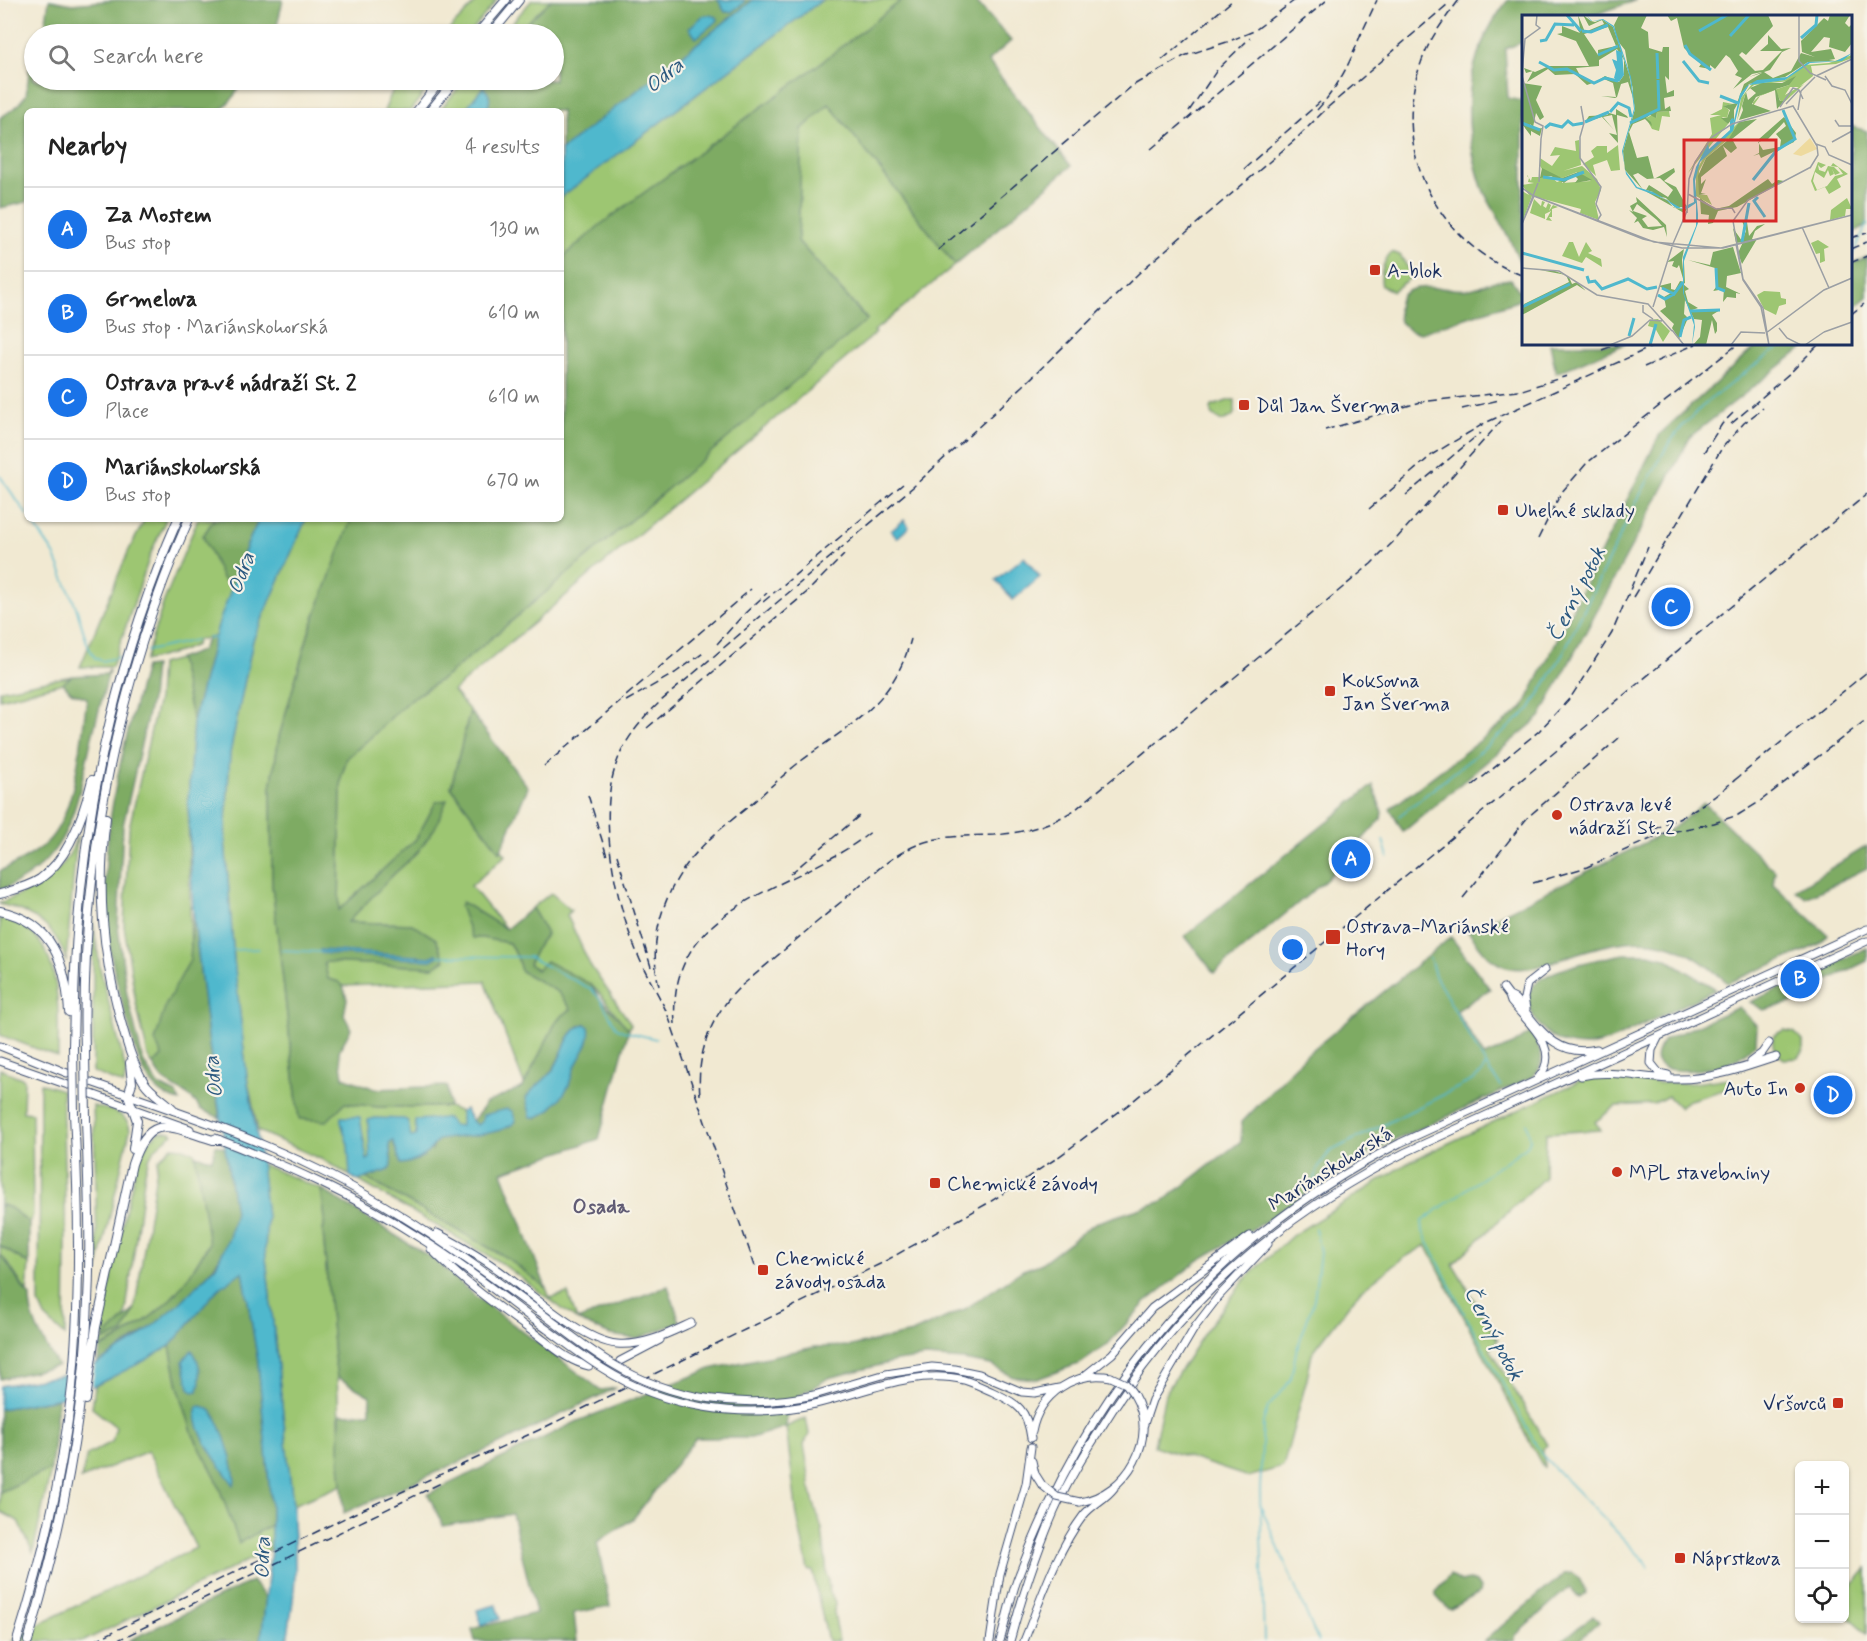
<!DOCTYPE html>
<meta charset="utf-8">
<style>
:root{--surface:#fff;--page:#f6f6f6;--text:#222;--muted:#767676;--line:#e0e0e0;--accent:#1a73e8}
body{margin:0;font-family:Mynerve,sans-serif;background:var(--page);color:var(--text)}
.controls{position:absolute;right:18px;bottom:18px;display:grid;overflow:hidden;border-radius:9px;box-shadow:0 2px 4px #0004}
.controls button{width:54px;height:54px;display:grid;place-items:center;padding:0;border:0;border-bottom:2px solid var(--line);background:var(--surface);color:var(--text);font:30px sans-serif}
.you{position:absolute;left:1293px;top:950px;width:21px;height:21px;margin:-15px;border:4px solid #fff;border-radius:50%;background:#1a73e8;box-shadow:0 0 0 9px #1a73e833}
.badge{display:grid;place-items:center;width:39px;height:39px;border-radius:50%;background:var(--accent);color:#fff;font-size:20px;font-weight:700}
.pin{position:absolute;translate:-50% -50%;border:3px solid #fff;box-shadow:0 2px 6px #0006}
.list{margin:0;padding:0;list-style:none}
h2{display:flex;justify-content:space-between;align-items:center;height:78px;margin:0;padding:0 24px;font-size:26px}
h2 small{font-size:20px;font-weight:400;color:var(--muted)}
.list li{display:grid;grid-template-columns:39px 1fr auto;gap:18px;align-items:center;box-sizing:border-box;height:84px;padding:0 24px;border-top:2px solid var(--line)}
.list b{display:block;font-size:22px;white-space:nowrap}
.list p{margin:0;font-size:20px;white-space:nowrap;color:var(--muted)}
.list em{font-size:20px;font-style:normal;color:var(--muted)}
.icon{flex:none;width:33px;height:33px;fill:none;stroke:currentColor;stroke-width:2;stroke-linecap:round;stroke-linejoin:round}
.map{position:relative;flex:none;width:1867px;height:1641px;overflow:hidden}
.search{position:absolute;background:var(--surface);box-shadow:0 2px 4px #0004;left:24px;top:24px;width:540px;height:66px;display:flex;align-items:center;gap:15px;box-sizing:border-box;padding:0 21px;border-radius:33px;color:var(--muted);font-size:22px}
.panel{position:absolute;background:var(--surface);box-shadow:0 2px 4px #0004;left:24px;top:108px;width:540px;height:414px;border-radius:9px}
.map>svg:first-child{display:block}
</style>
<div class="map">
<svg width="1867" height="1641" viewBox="0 0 1867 1641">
<rect width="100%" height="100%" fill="#f7f3e8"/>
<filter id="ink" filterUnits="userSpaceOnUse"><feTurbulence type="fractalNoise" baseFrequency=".0167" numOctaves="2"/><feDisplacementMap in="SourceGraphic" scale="12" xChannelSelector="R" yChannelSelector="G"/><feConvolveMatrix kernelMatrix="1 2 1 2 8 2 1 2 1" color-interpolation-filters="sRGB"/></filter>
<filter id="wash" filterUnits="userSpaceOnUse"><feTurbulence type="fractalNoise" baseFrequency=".008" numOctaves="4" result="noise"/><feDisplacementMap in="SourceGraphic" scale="24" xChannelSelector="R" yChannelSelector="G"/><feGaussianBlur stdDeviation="1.35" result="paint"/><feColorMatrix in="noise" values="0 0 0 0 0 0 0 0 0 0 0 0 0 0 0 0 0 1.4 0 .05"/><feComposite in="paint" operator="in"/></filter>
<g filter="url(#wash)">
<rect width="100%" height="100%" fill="#f1e9d2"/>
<path fill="#9dc672" stroke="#5c7a68" stroke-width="1.5" d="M478,0h19l-28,34h-24z
M532,0h19l-36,34h-13z
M822,0h80l-97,75 -205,150 -39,34v-62z
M397,80h37l-24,31h-26z
M465,80h18v7l-19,24h-25z
M829,104l126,161 -81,66 2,2 -423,358 17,20 -19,76 31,41 24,27 -35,31 35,43 -34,9h10l27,5 8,13 4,15 37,21 13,17 -14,11 -33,64 -39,-103 -142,5 -4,-4 -11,-3 -4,-17 110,5 -22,-43 -65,-2 47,-48 23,-21 19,-51 -20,37 -77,72 2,-133 6,-20 23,-20 38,-37 40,-26 419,-356 -69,-78 4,-112z
M1392,252l8,3 12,19 -2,4 -17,13 -11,-5c-3,-10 2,-28 10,-34z
M1230,400h5v12l-3,5 -10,4 -9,-5 -2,-6 1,-4z
M145,519h21l-15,34 -39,114h-32l48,-115z
M198,519h16l-11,17 19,42 10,10 -17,49 -18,3 -1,5 -14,6 -37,10 19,-60z
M306,519h46l-43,113 -30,105 -8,51 1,97 27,234 45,-16 34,4h71l12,5 4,-3 7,12 5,4 -88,18 3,23 -25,13 140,79 39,30 4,10 18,-5 9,27 -76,-57 -178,-103 -65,-29 -11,-54 -13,-117 -9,-121 5,-86 23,-113z
M179,659l14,63 -5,80 3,158 -29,96 -9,9 -5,-8 -12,-54 -12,-77 5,-98 29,-129 2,-35z
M72,676l-9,7 -63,16v-9z
M77,836l-11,126c-7,-33 -34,-51 -66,-58v-1c35,-14 66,-28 77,-67z
M551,893l20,17 -4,5 23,50 41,59 -2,5c-12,-10 -30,-41 -41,-46 -19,-8 -42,-7 -59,-19l9,-19 9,-11 -15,-26z
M0,918c65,12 58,89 58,139l-58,-22z
M93,921l7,47 26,103 -2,14 -31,-13z
M1784,1030l10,2 9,9v11l-5,6 -14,1c-9,-6 -14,-13 -10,-24z
M0,1069l24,10 -1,33 9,1 1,102 -4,8 -18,-15 -11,-4z
M1610,1076l51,7h34l34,-5 4,9 -46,14 -7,7 -12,-12 -15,8 -37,2 -21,16 6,8 -55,3 -1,44 -92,87 45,76 -8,8 57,97 -4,4 1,20 -118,-224 -24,14 -42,32 -48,62 -5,26 -24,88 -35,10 -94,-31 11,-52 39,-61 42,-55 47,-43 118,-74 173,-82z
M40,1083l22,7 4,150 -1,96 -20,-19 -6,-14z
M93,1106c16,4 35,6 37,24l-33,141 -1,-88z
M159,1132h12l2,2c-17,12 -23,17 -28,38l-20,146 -21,20 -2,-14 24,-116 14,-55 10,-13z
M171,1147l13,1 11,5 14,90c-11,18 -21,37 -34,52 -22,24 -49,40 -78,54l1,-6 25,-10 11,-21 24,-152z
M261,1164l60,25 4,29 -2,14 11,124 3,21 5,108 -49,20 -28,-256 2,-31z
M0,1246l29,18 -2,29 -19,-30 -8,-8z
M170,1346l8,40 15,49 22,41 24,66 32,-17v24l-187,92h-72l33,-20 151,-73 -48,-97 -67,28 6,-24 25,-13 4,-15 -24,-19 3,-22z
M806,1418l3,16 -5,11 3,18 5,34 10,32 6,53 2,11 5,9 -1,10 5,29h-11l-16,-71h-4l-11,-54 -11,-89z
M51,1469l-18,83 -15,-31 -18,-10v-19z
M1867,1569v64l-22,-19 -1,-19z"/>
<path fill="#7eab64" stroke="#4c6d61" stroke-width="1.5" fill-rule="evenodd" d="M49,0l23,4 45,-4h81l3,3 27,-3h55l-8,34h-231z
M551,0h202l-192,150v-39h-74c4,-16 2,-14 -6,-27l2,-4h71v-46h-39z
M902,0h73l36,41 -23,20 83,105 -116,99 -126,-161 -27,25 -4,112 69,79 -419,355 -40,26 -38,37 -23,20 -6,20 -2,132 77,-71 20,-37 11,-2 -12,28 -18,25 -23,21 -46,48 64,2 24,15 9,21 -11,7 -110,-5 4,17 11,3 4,4 4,13 -3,16 7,14 -12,22 4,26 32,12 72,-3 2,21h-71l-33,-4 -18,18 -28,-2 -27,-234 -1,-97 8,-51 30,-105 41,-110 2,-3h209v-260l39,-34 205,-150z
M1508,0h128l-44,16h-68l-1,26 -18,7 3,49 15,3v168c-7,-17 -15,-33 -24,-50 -5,-10 -13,-21 -17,-32 -22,-67 -19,-130 26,-187z
M33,42l1,38h208l-9,18 -13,13h-193v91l-27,6v-90l16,-11 10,-12z
M1851,126l16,5v95l-16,7z
M1867,257v40l-16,13v-46z
M1511,279l9,13v6l-3,3 -97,32 -11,-3 -9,-8c-13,-51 44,-29 70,-33 8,-1 15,-6 22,-7 6,-2 13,-2 19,-3z
M1550,344h75l-69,29z
M1758,344h50l-117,92 -151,281 -137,115 -13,-23 133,-101 137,-274z
M214,519h45l-12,26 -15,43 -10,-10 -19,-42z
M215,637l-22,85 -14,-63 22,-8 7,-13z
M154,666l-3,34 -28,126 -5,101 9,68 16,66 15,24 18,9 4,7c-35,-7 -43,-45 -51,-75 -10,-35 -20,-70 -23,-107 -6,-85 16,-170 39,-252z
M109,670c-6,27 -14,53 -20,80 -14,62 -22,115 -89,140v-19c17,-8 38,-18 50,-32 27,-32 31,-100 37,-141l-16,-6 -8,-9 9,-7 35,-2z
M470,711l58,76 -28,65 -49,-65z
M1373,785l9,27 -1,7 -55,61 -112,93 -29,-37z
M1704,803l71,68 -2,13 55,51 -10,10 -90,38c-22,-19 -45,-38 -76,-41 -21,-3 -44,2 -64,8 -27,7 -62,28 -89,14 -14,-7 -22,-21 -31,-33l204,-102z
M1867,846v22l-61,30 -11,-8z
M462,902l44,27 26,-21 15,26 -9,11 -9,19 8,6 9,-9 44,23 11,16 28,29 -30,110 -97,33 44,116 -39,-30 -141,-80c27,-10 27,-6 23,-35l4,-4 2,9 37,2 4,-9 36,-20 11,-13 1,-4 39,-17 34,-67 14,-11 -13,-17 -37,-21 -4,-15 -8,-13 -27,-5h-10l-12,-32zM585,1024l-17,62 -7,11 -24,21 9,-40 9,-12 16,-32 8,-8z
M193,911l16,133 11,74 -20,-9c-8,-16 -23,-18 -35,-28 -5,-3 -9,-11 -12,-16l9,-9 -7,-15 11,-37 24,-44z
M1451,937l39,52 -34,22 28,45 29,-11 18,-13c9,17 18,30 1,45l-136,63 -39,20 -60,39 -31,22 -67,39 -54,43 -37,41 -27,19 -44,16 -24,-2 -22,-12 -28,-5 -37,-3 -29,4 -69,17 -16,11 -5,1 -18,14 -3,23 -35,11h-55l-63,81 -36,23 13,64 -36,7 3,28h-102l-3,-12 64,-16 -24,-99 -69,12 -15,-32 150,-73 132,-52 105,-22 36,-1 61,-13 53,-24 58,-39 17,-6 55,-41 68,-22 78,-60 1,-19 64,-67z
M1867,948v13l-50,25 -20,15 -33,9 -14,-8z
M1624,954h25l16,4 51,31c-23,12 -47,23 -70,34 -19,9 -39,22 -60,23 -12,0 -25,-2 -35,-10 -16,-12 -33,-38 -14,-54 15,-14 66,-24 87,-28z
M1739,1007l18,19 -1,17c-11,11 -21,19 -36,23 -21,5 -86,14 -56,-26z
M216,1145l9,3c3,17 11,48 10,64 -3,64 -88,121 -138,152l4,-16c27,-14 53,-30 73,-53 14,-15 24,-34 35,-51l-14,-89 17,4z
M321,1189l111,69 42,37 127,95 15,-2 -123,59 -149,66 -5,-65 1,-34 30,-1v-17l-33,-19 -3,-21 -11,-124 2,-14z
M0,1205l11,3 18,15v41l-29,-18z
M0,1255c13,12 17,29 30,41 -1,25 16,49 28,70l-58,13z
M243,1270l15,92 13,143v20l-32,18 -24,-67 -22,-41 -15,-49 -8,-40 47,-56z
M668,1286l12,36 -43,17 -27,-4 -33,-15z
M135,1309l-12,24 -20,8 1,-3z
M58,1399l-7,70 -51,23v-83z
M1573,1573l6,5 7,15 -5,4 -4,-1 -8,-9 -53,48 -2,6h-30l80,-67z
M1450,1575l11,7 8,-2 7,2 4,6 -1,5 -28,16h-3l-12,-13v-5z
M252,1581l14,17 -5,43h-133z
M1593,1615l6,7 -21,19h-16z"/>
<path fill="#4fb8cd" stroke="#357496" stroke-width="1.5" d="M718,0h26v3l-13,9h-6z
M753,0h69l-261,197v-47z
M710,15l7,2 1,3 -22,18 -7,-10 14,-12z
M483,87c9,8 7,14 4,24h-23z
M259,519h47l-53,121 -23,113 -5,86 9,121 13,117 13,76 7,65 -2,31 28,256c-1,19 2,37 2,56 1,27 -4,54 -8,80h-26l10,-92v-44l-13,-143 -15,-91 -26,19 -47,56 -26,15 -44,22 -33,14 -67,12v-23l63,-11 34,-11 39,-24 43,-36 37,-38 13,-28 6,-26 -26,-168 -16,-133 -5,-109 5,-80 25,-97 29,-80z
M904,520l5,7 -12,11 -6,-7z
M1024,557l16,20 -27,23 -17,-20z
M320,950l110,7 7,-3 1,2 -7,4 -110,-7z
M585,1024l4,3c3,15 -8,27 -14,40 -3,6 -4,12 -6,18 -6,12 -25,35 -38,32l-5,-19c7,-11 19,-17 27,-28 11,-16 12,-39 32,-46z
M465,1109l7,12 5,4 5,-4 1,-6 24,-6 5,2 4,10c-12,15 -60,15 -78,19 -11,14 -17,22 -37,24l-8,-24 -4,3 3,23 -3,4 -31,11 -8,-5 -2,-31 -7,-23v-5h19l7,43 3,-2 -2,-38 7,-2 29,1 4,2 3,16 5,-1 -1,-16 32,-2 6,7 8,1v-14z
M192,1350c8,12 10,27 6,41l-5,1 -4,-4 -6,-27z
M201,1406c5,1 9,3 12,7 8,10 25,61 21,72 -12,-16 -44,-57 -37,-78z
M496,1605l4,14 -19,6 -4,-15z"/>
<path fill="#f1e9d2" d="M95,1362l-4,29 -28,10 3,-30z"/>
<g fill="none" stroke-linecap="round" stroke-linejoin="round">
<path stroke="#4fb8cd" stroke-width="1.5" d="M1850,259l17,-35
M0,476l27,39
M30,519l24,35 22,53 12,39 7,12 7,3 18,-4
M208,638h8
M147,651l49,-11
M1399,816l77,-61 54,-46 30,-50 81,-166 28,-50 16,-20 23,-22 75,-57
M1383,840l5,17
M233,950l26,-1
M281,950l40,2
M438,956l91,1 62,32 10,11 15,27 7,4 33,8
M1430,958l5,18 55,96 11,14
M1527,1123l3,17 -3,6 -105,75 1,11 37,73 81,149 103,106 4,8
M1313,1183c2,-13 9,-23 18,-32l142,-71 9,-7 4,-8
M1262,1509l56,132
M1264,1641l-4,-150 3,-69 5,-15 17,-19 6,-10 5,-26 18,-52 6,-48 -5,-24"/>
</g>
</g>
<g filter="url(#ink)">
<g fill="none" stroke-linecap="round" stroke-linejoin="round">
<g stroke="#3b4b6f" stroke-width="9">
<path id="major" d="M1503,988l6,8 2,6c18,22 52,48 27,76
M1509,996l6,3c23,27 40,60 82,50
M1526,1009l-2,-11 3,-14 18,-14
M1658,1038l-6,12 -1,13 8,10 9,2
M0,1046l67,27
M0,1061l68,24
M1750,1062l12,-9 7,-10
M1581,1076c31,-7 62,3 94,3 34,1 68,-11 101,-22
M91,1082c77,27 153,51 226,87 81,39 151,91 223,143
M92,1094l98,35
M215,1138c73,28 142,59 208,102 39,24 75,53 111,80
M437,1233c21,11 41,22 60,36 30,21 85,72 120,75 27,2 50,-10 74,-21
M431,1249c30,31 67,58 102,83 18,13 34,29 56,34
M620,1361l40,-21
M1083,1377l29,-23 40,-46 98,-72
M814,1395l72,-21 46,-7 23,2 24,5 43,18 13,1 24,-5
M815,1404c48,-11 99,-36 149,-24 10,3 20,8 29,12 26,12 34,18 38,46
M1143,1427l9,-27 43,-73 23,-30 50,-53
M1032,1432c7,-38 43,-62 79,-55
M1032,1461l3,13 7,11
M1080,1502c47,-8 80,-64 54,-107
M990,1641l10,-67 26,-90 5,-37
M1000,1641c6,-20 10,-42 17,-61 73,-196 197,-341 383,-437l467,-214
M1010,1641c12,-44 26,-87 44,-129 12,-27 28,-54 44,-79 76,-125 177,-215 308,-281l461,-211
M1024,1641c17,-42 32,-89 59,-125 9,-12 22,-16 31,-28"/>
</g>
<g stroke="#3b4b6f" stroke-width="10">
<path id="highway" d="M477,34l29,-34
M491,34l28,-34
M417,111l24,-31
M430,111l25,-31
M106,818c-9,70 -4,132 14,200 6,22 12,45 24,64 8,12 20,17 30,28
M0,894c13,-4 28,-7 40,-15 30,-21 44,-65 52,-99
M0,911c53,11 66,53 69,101
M73,1047c1,-38 1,-76 4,-114 10,-142 44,-284 101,-414
M85,1051c-5,-181 30,-366 104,-532
M130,1063l2,20 -4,12 9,26 -4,28
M86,1400l10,-73 36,-163c18,-53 38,-37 81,-24h6
M17,1641c26,-83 46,-167 55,-254 9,-90 7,-182 2,-273
M28,1641c34,-111 56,-224 60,-340 3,-61 0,-122 -2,-182"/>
</g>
<use href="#major" stroke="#fff" stroke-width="7"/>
<use href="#highway" stroke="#fff" stroke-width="8"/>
<path stroke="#1b2f5e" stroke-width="1.5" stroke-dasharray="9 4.5" stroke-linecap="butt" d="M1459,0c-15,20 -30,39 -38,63 -32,87 17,182 103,213
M1358,41l19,-41
M1162,60l71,-60
M1327,108l121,-104
M1317,110c21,-23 34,-48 44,-77
M1189,111l28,-41 33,-32
M1165,138l162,-138
M1151,149l19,-16
M1244,169l76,-67
M1850,238l17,-5
M1850,249l17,-7
M938,250l194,-164 52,-30 43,-14 27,-11 41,-31
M1850,263l17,-7
M1850,315l14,-11
M1602,350l16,-6
M1644,367l52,-23
M1462,409l37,-9
M1731,424l60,-52 28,-28
M1325,430l96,-28 98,-11 48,-15
M1704,452l18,-28 11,-11
M1406,495l74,-62
M1369,509l64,-55 52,-31 173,-79
M1538,539l23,-46 26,-30 151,-119
M1633,597l89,-149 22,-25 19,-15
M763,602l140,-118
M717,644l26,-29 24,-22
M626,701l49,-28 31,-22
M647,728l159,-135 38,-38
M544,766l207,-177
M1472,786l67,-55 32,-34 41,-64 36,-86
M588,795l19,61
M1653,830l34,-16 27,-17 153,-125
M617,855l34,112
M790,874l69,-58
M1533,883l54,-16 75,-33 52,-11 24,-8 21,-13 108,-83
M1463,898l65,-81 91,-79
M659,986c-12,-47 6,-100 39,-135 15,-17 34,-31 51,-45 17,-15 34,-31 52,-45 49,-37 92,-56 110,-122
M675,1024c-9,-126 124,-131 198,-194
M700,1095c-4,-41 11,-80 40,-108 34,-28 67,-57 101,-85 25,-22 50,-48 81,-59 23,-8 47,-7 72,-8 29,-2 57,-10 82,-26l295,-245 26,-26 104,-117
M755,1266c-29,-81 -56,-163 -85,-245 -8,-23 -23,-43 -32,-66 -22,-50 -40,-135 -23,-187 8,-27 26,-48 46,-67l252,-214 110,-101 118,-115 155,-132 31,-31
M94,1641l261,-128 184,-83 341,-166 110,-62 67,-44 71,-53 739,-611
M116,1641l327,-159"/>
<g stroke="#3b4b6f" stroke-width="9" stroke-linecap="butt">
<path id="major-bridge" d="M540,1312c23,17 46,36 71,51 61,37 132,47 203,32
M534,1320c23,16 45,34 68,48 64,41 140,52 213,36
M1111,1377l15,7 8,11
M1042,1485l15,12 23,5"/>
</g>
<g stroke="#3b4b6f" stroke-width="10" stroke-linecap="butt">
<path id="highway-bridge" d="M73,1047l1,67
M85,1051l1,68"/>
</g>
<use href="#major-bridge" stroke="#fff" stroke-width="7"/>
<use href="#highway-bridge" stroke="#fff" stroke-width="8"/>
</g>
</g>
<g fill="#c8321e" stroke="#f7f3e8" stroke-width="2">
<rect x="1369" y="264" width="12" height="12" rx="3"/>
<rect x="1238" y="399" width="12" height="12" rx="3"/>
<rect x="1497" y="504" width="12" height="12" rx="3"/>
<rect x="1324" y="685" width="12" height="12" rx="3"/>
<circle cx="1557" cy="815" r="6"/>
<rect x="1325" y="929" width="16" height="16" rx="3"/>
<circle cx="1800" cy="1088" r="6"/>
<circle cx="1617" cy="1172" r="6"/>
<rect x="929" y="1177" width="12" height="12" rx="3"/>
<rect x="757" y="1264" width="12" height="12" rx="3"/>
<rect x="1832" y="1397" width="12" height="12" rx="3"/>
<rect x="1674" y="1552" width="12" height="12" rx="3"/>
</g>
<g text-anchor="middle" stroke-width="4.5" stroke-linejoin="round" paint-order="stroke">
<g font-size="20" fill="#1b2f5e" stroke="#f7f3e8" text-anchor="start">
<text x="1387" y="277">A-blok</text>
<text x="1256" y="412">Důl Jan Šverma</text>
<text x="1515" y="517">Uhelné sklady</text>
<text x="1342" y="687">Koksovna<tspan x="1342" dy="23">Jan Šverma</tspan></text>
<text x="1569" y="811">Ostrava levé<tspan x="1569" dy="23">nádraží St. 2</tspan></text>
<text x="1346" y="933">Ostrava-Mariánské<tspan x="1346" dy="23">Hory</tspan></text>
<text x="1788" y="1095" text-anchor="end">Auto In</text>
<text x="1629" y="1179">MPL stavebniny</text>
<text x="947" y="1190">Chemické závody</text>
<text x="775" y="1265">Chemické<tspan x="775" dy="23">závody osada</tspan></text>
<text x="1826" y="1410" text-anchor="end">Vršovců</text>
<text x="1692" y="1565">Náprstkova</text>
</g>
<g font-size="20" fill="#1b2f5e" stroke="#f7f3e8">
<text transform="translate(1330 1168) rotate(-32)" y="7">Mariánskohorská</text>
</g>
<g font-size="21" font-style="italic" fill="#2b587f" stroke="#f7f3e8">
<text transform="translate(664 75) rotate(-39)" y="7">Odra</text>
<text transform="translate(241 573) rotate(-70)" y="7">Odra</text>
<text transform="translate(1576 594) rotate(-63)" y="7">Černý potok</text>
<text transform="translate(213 1077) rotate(-97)" y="7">Odra</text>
<text transform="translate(1494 1333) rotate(62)" y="7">Černý potok</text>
<text transform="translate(262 1558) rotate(-89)" y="7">Odra</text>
</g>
<g font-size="21" font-weight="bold" fill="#615c75" stroke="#f7f3e8">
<text x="601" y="1213">Osada</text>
</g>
</g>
<g transform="translate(1522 15)">
<rect width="330" height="330" fill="#f1e9d2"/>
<path d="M330,40v3l-16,6 -25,2 2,10 -14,11h-9l-5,8 19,-11 -25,23 2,-5 -6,-12 -15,6 -7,10v-4l5,-5 7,-4 24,-8v-4l-35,4 -8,7 -9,29 4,-23 11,-14 33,-4 20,-15 24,-2zM201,87l10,2 -9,2 5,4 -2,8 -5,-1 6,7 -40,49 24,-39 -2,-16 11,-3h-11l12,-6zM147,96l1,6 -8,-1 -3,15 -7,-2 -6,-11 8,-4 2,4 1,-6zM217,107l-6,13 -27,23 -7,13v24h8l5,10 -16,-9v-25l9,-16zM57,125l2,25 -18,6 19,-5 15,13 4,11 -6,12 4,18 -19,-7 1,-4 -49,-13 -10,27v-32l7,4 -7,-10 12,-2 -6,-1 1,-4 -2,-2v-1l4,6 1,-4h19l6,5 5,-2v3l29,-2 -14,-9 -15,6 -18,-6 -4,-6v-8l12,8 8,-11 -10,1 5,-9 21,4 -1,-10zM96,130l2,25 -9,1 -4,-11 -14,5 3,11 -13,-12 11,-7 -3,-6 6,-5h10v7zM296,147l8,3 -5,3 -3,-3 1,5 6,2 3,-6 6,1 6,6 -5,2 -3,-6 2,5 -4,2 -2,-6 -4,8 -9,-6 -2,9 4,9 10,-4 8,-10 8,-2 -5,-7 -7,-1 2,-3 15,11 -11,5 4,8 -12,7 -4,-7 -10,4 -4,-10zM325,183l5,11h-6l-1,7 -15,4 1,-10zM12,184l7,7 1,-5 3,1 -2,4 3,2 2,-5 3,2 -2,6 4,-6 5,2 -6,2v8h-3l3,4 -6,-1 5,-9 -6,3v5l-15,-6zM296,225l11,7 -5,2 1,12 -5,2v-10l-4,1 -5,-11zM47,227h4l6,15 7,-15 6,9 -4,2 13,6 1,8 -16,-10 -4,6 -20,-7zM242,276l16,1 1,6 5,1v5l-7,2 -3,9 -12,-6 -7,-14zM136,304l12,12 -7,11 -8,-14 -7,-2 2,-6z" fill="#9dc672"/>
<path d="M45,0l13,14 -2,-14 7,17 19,-8 -2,-4 -13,6 -6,-11 8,6 4,1 5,-2h3l10,7 17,50 3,12v9l-5,-16 -7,2 -4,13 -2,1 -14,-2 15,1 -3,-14 -9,-4 -17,6 -12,-11 -20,1 -7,-6 -21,13 6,-11 -7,2 -2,-5 11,4 14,-6h40l-13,-25 -19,-7 5,-1v-7l18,7zM86,12l8,19 -18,4v5l-14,-21zM95,34l7,11v15l-5,7 -14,-6 -11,7 -13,-6 -5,-9 23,-2v-6zM97,0h28l-6,13 7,4 1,16 13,4 1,-5h6v33l-4,-4 2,17 7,-3v6l-10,2 1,11 5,-3 1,5 -14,1 -1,6 -6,-3 -4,3 5,4 1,4 -7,-7 -12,5 -4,8 8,26 11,-2 6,23 20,-11 1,4 -11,9 12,6 11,20h-12l-9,-9 -9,-2 10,4 7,8 13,1 -3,4 -37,-21h6l-7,-2 3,-5 19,12 5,-7 -13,-12 -13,1 -9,-6 -5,2 10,15 -18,-20 -2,-19 12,-42 -10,-59 -8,-10 -3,-15zM145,0h101l5,11 -27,29 -4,-3 -3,3 16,16 8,-1 19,-19h-22l8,-7v-9l13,14 10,-1 -9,4 -12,18 -6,2 9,6 18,-7 10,-18 14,4 -13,-5 -1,-11 23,-23 4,3 2,-6h20l-5,8 4,4 3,-3v19l-7,9 -16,-5 1,-9 -6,-1 -13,15 20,-3 4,10 -6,1 6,1 -27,1 -23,15 -36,7 -15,26v12l-2,-3 -4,5 -7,-6h6l3,-8 -7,-4 14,-3 7,-19 18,-11 -13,4 13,-5 -10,2 -19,15 9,-11 -7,-3 3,-4 -8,-13 -4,-3 -11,14 -5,-4v4l-11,-2 2,-3 -17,-16 -7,-30 -6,3zM274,61l-7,9 -13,4 4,12h4l-7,8 -2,-19 -19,7 -4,7 19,7 -32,9 4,-10 -1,-4 4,-14 2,8 8,-7 -6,-5 12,-5h20zM0,68l20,3 -6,14 8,17 -4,3 -4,-7 -3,14 -3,-3 1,3 7,2 4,-1 -2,8 -9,-5v5l-9,-12zM94,94l11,7 1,2 -11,-3 1,28 -9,-10 8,2 -5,-20 -9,2 11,13 -12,-13 -17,5 4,-6 19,-1 -2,-3 10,3zM262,102l12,16 -2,9 -33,16 -2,-4 -6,2 6,-3v-14zM262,107l2,4 -10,8 5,6 -1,7 -17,3 -5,-8 10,-3zM235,104l-25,20 5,9 -6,5 -8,-7 4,10 -26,21v7l5,-5 -5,14 5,1 -7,1 -1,-19 8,-18 22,-18 11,-18zM20,153l20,10 16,-6 14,8 -17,3 3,-4 -4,-4 -10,8 -13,-7 -11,2zM246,164l4,5 6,-4 6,1 -47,26 -19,4 -5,12 -5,1 1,-9 -8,-1 -1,-16 15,11 14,-3zM114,182l30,28 1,12 -3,-10 -11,3 -10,-2 -5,-7 -4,2 3,-5 -8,-8 4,2 -3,-6 7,-4zM115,189l20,16 5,6 -14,1 -6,-8 5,-3 -14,-5zM220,206l5,1 2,14 8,-10 8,-2 -10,7 -3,8h5l-15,25 -4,-11 5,-11 -7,1 -3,-15 9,13 4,-10zM211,232l8,26 -14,3 -1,11 15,7 -5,-1v5l-9,-1 -4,5 1,-13 -11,2 4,-5 -2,-18 -27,-8 22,5 3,-13zM162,234l-2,11 1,10 1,-7 1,20 -2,1 6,5 -4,2 3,11 10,6 -6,2 12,2 10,-3 6,1 -8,5 5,8v8l-2,3 -3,-14 -6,25h-13l7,-8 2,-17 -8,-1 -9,-19 -1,14 4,4 -9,21 -7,-11 2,-4 -14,-13 6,-4 -2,-10 7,-4 -12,-7 12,-3v6l4,1 5,-9 4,1 -5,-17 -2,3 -5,-2 2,-5 -7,1zM18,255l15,1 8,3 6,3 3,7 5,-2 9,9 -9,-6 -55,30 2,-11 45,-22 -3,-7z" fill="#7eab64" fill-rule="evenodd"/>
<path d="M288,123l7,11 -16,7 -8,-2z" fill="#eeda9e"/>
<path d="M64,0l6,6 11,-2 11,7 17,51 4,32 -12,42 2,19 12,17 16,5 28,16 13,-6 -1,-23 3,-12 12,-23 1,5 21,-19v-9l2,-3 2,1 -1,6 7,-31 7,-8 10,-6 30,-3 21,-15 28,-1 16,-8 -10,8 -32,2 -25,17 -36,5 -8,13 -8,33 -33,31 -5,19 3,33v9l-14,38v33l10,25 1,8 -3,18 2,-20 -11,-32v-36l13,-31v-23l-9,6 -11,-1 -11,-9 -29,-11 -10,-14 -4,-23 12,-42 -4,-32 -8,-24 2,22 -5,7 -5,-4 2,-8 -4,-11 5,2 -1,-11 5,2 -8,-25 -10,-7 -12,1z" fill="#4fb8cd"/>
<path fill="none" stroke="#4fb8cd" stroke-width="3" d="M45,0l14,16M60,16l9,1 17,-7M177,16l28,-16M208,21l19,-21M279,23l15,-13 1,-10M18,26l6,-1 9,-16 19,1M163,30l5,9 21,16M135,38l1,26M76,40l20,-9M161,46l16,20 10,2M17,47l15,8 13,-1 27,14 11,-5 13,3M198,81l18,7M88,97l8,-9 11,5 2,9M63,107l24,-10M0,108l18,7M108,108l29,-14 -1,-29M23,113l5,-4 12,3 6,-6 5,4 11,-2M21,162l21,3 20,-8M231,165l24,-30 18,-11 -12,-29M236,182l-4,4 11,16M220,227l7,-39M0,238l62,17M194,253l1,20 8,3M65,261l2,6 6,-1 7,8 26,-10 19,10 10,-2M140,273l12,6 9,-12M136,280l7,4 9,-5M0,292l48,-23M168,296l30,-1M107,321l5,-18M158,322l4,-17 7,-3M128,330l6,-21"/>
<path fill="none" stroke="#9b9fa4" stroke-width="1.5" d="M277,0v46l11,12 16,7M0,58l3,-34 15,-11 -4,-3 1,-10M0,61l13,46 8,4 -2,13M294,61l36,-17M303,61l7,10 13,4 7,14M264,89l13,-14M59,91l3,17 -4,14v21l21,29 -5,17 5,11 -4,6M258,92l13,-19 6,2 4,9M276,95l3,-19 14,-14M315,108l-2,-3 4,6h13M310,127l20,-11M294,129l9,3 4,8 23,10M17,167l2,-43M0,173l12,8 109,43 39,9h41l129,-33M166,179l28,15 16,-1 3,5M165,198l2,-34 6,-17 17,-25 20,-13 61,-18 24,40 1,9 -8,13M0,209l16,-41M0,209l12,-28 120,46 67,6 131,-33M280,212l27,61M214,229l7,36 18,27 8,38M150,231l15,-35M0,253l37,3 38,24 51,9 24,27M121,290v7l10,7M131,292l19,-60M257,313l8,10 14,7M150,315l12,15M302,317l28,-10M244,318l58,-43 28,-12M88,330l22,-9 18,-16 12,1M209,330l10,-13 24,1M247,330l-6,-37 -20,-29 -10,-58 15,-21 63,-33M283,330l19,-13"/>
<path fill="#d62828" fill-opacity="0.15" stroke="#d62828" stroke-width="3" d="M162,125h92v81h-92z"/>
<rect width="330" height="330" fill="none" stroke="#1b2f5e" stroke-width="3"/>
</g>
</svg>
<div class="controls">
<button>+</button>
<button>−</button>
<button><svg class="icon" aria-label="locate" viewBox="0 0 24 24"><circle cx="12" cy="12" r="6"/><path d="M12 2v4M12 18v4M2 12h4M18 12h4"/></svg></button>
</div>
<div class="you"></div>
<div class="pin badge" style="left:1351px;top:859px">A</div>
<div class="pin badge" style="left:1800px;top:979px">B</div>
<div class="pin badge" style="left:1671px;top:607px">C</div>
<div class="pin badge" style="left:1833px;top:1095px">D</div>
<div class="search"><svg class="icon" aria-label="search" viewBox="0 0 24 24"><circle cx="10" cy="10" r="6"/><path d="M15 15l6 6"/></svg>Search here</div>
<section class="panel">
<h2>Nearby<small>4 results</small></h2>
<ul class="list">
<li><span class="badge">A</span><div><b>Za Mostem</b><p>Bus stop</p></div><em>130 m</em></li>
<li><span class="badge">B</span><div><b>Grmelova</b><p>Bus stop · Mariánskohorská</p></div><em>610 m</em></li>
<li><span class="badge">C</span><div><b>Ostrava pravé nádraží St. 2</b><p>Place</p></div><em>610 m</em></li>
<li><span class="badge">D</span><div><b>Mariánskohorská</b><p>Bus stop</p></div><em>670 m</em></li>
</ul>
</section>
</div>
